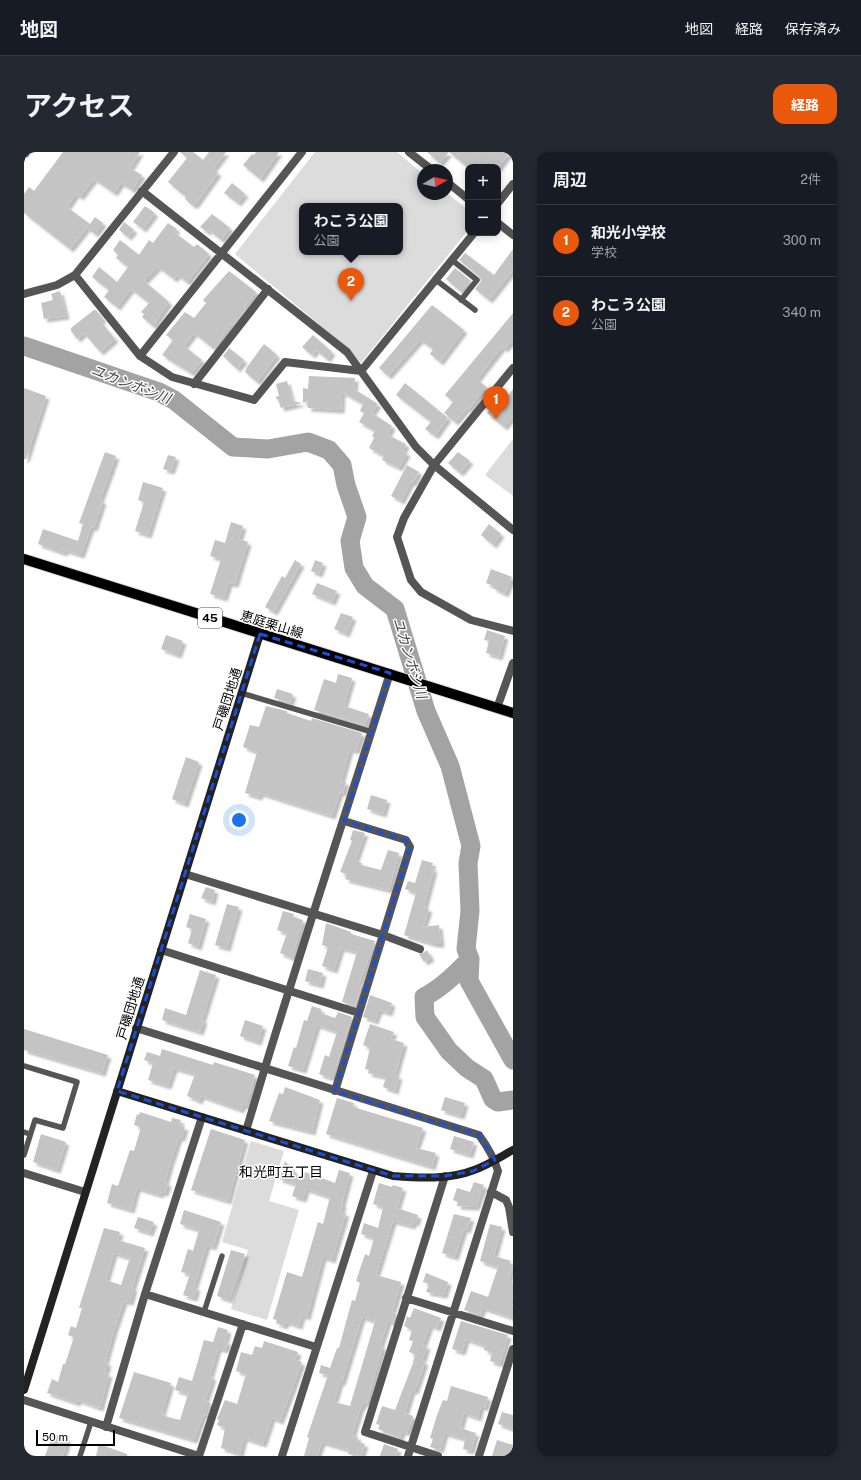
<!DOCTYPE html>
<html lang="ja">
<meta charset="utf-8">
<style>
:root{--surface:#171b24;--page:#242831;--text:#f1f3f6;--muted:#9ea1a6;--line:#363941;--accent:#ea580c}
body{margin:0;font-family:"Public Sans","Noto Sans JP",sans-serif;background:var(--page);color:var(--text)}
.controls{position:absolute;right:12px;top:12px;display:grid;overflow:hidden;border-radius:8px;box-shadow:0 2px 10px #0003}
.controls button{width:36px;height:36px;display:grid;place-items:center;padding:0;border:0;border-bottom:1px solid var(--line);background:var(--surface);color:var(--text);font:20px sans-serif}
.compass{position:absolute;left:393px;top:12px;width:36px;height:36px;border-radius:50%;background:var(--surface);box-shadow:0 2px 10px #0003;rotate:81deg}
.scale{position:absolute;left:12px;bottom:10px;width:79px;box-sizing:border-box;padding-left:4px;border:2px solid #000;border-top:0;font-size:11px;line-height:14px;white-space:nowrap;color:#000;-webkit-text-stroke:3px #fff;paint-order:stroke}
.you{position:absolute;left:215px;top:668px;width:14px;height:14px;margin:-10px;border:3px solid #fff;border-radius:50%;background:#1a73e8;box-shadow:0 0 0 6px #1a73e833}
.badge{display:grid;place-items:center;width:26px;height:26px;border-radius:50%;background:var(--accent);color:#fff;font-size:13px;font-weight:700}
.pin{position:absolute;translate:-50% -33px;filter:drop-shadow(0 1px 2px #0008)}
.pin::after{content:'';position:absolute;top:21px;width:14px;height:12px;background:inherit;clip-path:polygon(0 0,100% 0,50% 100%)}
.popup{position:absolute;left:275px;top:51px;width:104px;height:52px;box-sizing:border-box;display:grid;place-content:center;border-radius:8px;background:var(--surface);filter:drop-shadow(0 1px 3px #0005);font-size:13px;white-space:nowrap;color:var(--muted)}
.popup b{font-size:15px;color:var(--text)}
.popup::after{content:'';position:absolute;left:50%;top:100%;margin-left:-8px;border:8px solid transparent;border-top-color:var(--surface)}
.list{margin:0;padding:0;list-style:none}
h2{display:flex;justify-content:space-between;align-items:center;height:52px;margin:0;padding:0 16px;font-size:17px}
h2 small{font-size:13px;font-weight:400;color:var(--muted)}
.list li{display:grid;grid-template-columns:26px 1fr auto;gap:12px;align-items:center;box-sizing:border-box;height:72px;padding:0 16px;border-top:1px solid var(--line)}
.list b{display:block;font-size:15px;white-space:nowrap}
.list p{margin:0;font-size:13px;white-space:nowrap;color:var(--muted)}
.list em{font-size:13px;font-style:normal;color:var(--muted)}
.map{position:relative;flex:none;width:489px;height:1304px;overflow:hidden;border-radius:12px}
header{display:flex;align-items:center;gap:24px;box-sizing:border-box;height:56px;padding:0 20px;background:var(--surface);border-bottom:1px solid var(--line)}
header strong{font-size:19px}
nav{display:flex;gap:22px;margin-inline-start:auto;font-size:14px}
.intro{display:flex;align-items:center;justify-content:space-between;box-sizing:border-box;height:96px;padding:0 24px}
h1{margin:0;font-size:28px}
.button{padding:10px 18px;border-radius:12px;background:var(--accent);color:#fff;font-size:14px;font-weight:700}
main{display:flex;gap:24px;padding:0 24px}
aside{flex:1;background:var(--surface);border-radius:12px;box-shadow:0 2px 10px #0003}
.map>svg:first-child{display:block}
</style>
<header>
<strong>地図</strong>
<nav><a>地図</a><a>経路</a><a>保存済み</a></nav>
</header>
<div class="intro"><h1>アクセス</h1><a class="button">経路</a></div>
<main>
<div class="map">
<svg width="489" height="1304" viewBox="0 0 489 1304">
<defs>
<filter id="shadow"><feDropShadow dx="3.5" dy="3.5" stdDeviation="1" flood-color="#0004"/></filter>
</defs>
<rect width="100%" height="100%" fill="#fff"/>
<path fill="#dcdcdc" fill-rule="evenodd" d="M291,0h82l26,22v20l24,-1 21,17v20l-107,133 -15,-16 -111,-93zM278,54h98v46h-98z
M489,287v57l-28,-21z
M227,989l33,10 -15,50 30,9 -32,110 -36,-11 17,-59 -26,-8z"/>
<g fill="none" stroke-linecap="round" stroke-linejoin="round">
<path stroke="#a3a3a3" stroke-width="19" d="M0,194l135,46 15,8 59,47 35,2 40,-7 21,8 13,15 4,20 11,32 -7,24 4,27 11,18 30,23 31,102 24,55 21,80 -3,17 2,48 -4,38 4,10c-13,14 -28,29 -46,38l1,20 24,34 18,17 17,11 9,20 5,3 15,-2
M446,807l-1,22 44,79"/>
</g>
<path fill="#c4c4c4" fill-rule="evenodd" filter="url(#shadow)" d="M39,0h77l-10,16 12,7 -10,15 -11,-7 -7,10 -20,-14 -14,18 -4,-3 -9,13 23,17 -20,25 -46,-36v-19l5,-7 5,4z
M156,0h13l10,8 6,-8h17l-13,17 5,4 -23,32h-3l-7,-6 1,-2 -18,-15 19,-24z
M232,0h23l-19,27 -17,-14 9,-11 2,1z
M403,0h83l-12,16 -10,-7 -5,6h-16l-18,-15 -9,11z
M208,31l13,11 -7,9 -14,-10z
M121,54l10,7 -12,16 -10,-7z
M188,62l18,14 -9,12 -12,-10 -2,2 -7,-5z
M71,65l8,6 -8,11 -8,-6z
M100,70l10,8 -6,7 -9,-7z
M144,71l9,6 -3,3 20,15 3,-3 12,10 -22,28 -10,-7 -3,4 -16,-12 -14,14 25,21 -16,24 -11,-9 2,-3 -3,-2 8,-9 -18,-14 -14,18 -13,-10 5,-7 -17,-13 7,-10 18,15 11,-15 -12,-9 2,-3 -5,-5 7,-10 19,15 10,-15 4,3z
M489,97v21l-24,30 -14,-11 6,-8 -1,-4 -21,-17 6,-7 29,22z
M431,116l16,13 -11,10 -14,-12z
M205,119l27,21 -12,16 2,1 -13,16 -2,-1 -17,25 -20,-16 -10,13 18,14 -11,13 -29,-18 11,-15 -7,-5 19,-23 9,6 12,-15 -3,-3z
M36,139l6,25 -22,3 -3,-16 12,-3 -2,-6z
M408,153l32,25 -24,32 -10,-8 3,-5 -13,-9 -32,36 -9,-8z
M70,158h2l7,9 -3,2 15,18 -15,13 -16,-19 -7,6 -6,-8v-3z
M489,161v26l-8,10 -3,-2 -25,32 9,8 -17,22 -2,-1 -12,14 -11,-9 9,-11 -8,-7z
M289,183l19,17 -5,7 -11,-9 -4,5 -10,-8z
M240,192l13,11 -20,27 -12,-10 2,-5z
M205,196l15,12 -7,9 -14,-13z
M285,224l46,2 -1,11 24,15 -6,9 20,13 -4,9 18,9 -3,7 4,2 -8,15 -17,-8 2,-4 -15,-8 5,-10 -2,-2 3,-5 -16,-9 5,-9 -4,-2 3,-7 -21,-12 -1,18 -33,-2v-7l-5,2v-15l5,1z
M263,229l5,20 10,2 -21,5 -3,-8 -3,-3 4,-1 -3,-12z
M381,231l43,35 -13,18 -10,-7 6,-7 -35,-27z
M0,236l22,8 -20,63h-2z
M489,237v27l-9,11 -17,-14 10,-12 4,4z
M81,300l11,4 -16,44 3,1 -9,27 -3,-1 -10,28 -16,-5 -1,3 -26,-9 5,-15 35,12 5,-17 -4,-1z
M434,300l12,9 -10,12 -12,-10z
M144,303l8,2 -5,14 -8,-2z
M383,313l12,7 -6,11 -2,-1 -10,19 -10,-5z
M119,330l20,6 -15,47 -13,-4 9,-29 -6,-2z
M207,370l12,4 -4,13 9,3 -13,42 -6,-1 -5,15 -14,-4 11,-35 -11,-3 5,-16 10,3z
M465,372l12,10 -8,11 -12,-10z
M271,408l6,4 -27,48 -9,-5 17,-31 3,2z
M291,408l8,3 -4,11 -8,-3z
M467,417l21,8 -7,17 -12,-6 1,-2 -8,-3z
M293,431l20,8 -5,11 -20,-8z
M317,461l12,4 -7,17 -12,-5z
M463,478l18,6 -6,21 -13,-4 3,-12 -5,-1z
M142,483l17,6 -5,14 -17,-6z
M314,522l14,4 -8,28 25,8 -4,11 -51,-15 10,-31 12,4z
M253,537l16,5 -3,9 -16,-5z
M242,554l21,5v2l24,8 1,-3 50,15 -6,18 -6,-2 -9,32 5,1 -3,11 -3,-1 -8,24 -72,-23 -1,4 -14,-4 12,-41 -14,-5 7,-22 9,2z
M162,605l13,5 -14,42 -13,-5z
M347,643l16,5 -4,14 -16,-5z
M329,678l12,3 -10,28 7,2 -1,2 20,5 7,-20 11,3 -10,37 -44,-11 2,-5 -7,-2 12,-31 -2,-1z
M398,708l11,3 -2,5 3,1 -10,38 5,2 -6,18 16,-2 2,19h-7l-30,-9 12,-42 -11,-4 3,-8 7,2z
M182,735l9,3 -3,12 -11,-4z
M203,752l12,3 -12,41 -12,-3z
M259,759l11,3 -1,3 10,3 -11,38 -12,-5 7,-20 -10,-3z
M166,762l16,5 -8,28 -10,-4 4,-14 -6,-2z
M302,771l25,9v2l24,7 -16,43h3l-7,22 -13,-4 15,-50 -16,-4 -7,22 -12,-4 6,-19 -6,-2z
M403,798l4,8 -7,4 -5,-8 4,-1z
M284,817l15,4 -3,12 -15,-4z
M176,818l16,5 -14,45h2l-4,12 -38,-12 3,-12 21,7z
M346,843l22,8 -3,10 -10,-3 -4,11 -12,-4z
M288,854l9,3v4l14,5 3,-6 14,5 -20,61 -13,-4 6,-19 4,2 8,-25 -20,-7 -14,45 -15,-4 6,-19 2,1 8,-28 3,1z
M221,868l18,6 -5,16 -18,-6z
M346,872l24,8 -3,7 13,4 -9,32 4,1 -4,15 -12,-4 3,-10 -18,-4 1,-3 -4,-1 5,-21 -7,-3z
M0,877l84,26 -6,18 -78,-23z
M138,897l51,16 1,-3 41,13 -9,31 -4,-1 -1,5 -40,-14 -2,5 -12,-5 8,-22 -21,-6 -6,18 -20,-6 5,-17 -9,-3 3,-8 13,4z
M261,935l35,13 -8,32 -43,-11 10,-28 4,1z
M421,945l20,6 -4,13 -20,-6z
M313,946l17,5 -1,4 70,21 -7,20 20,5 -4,14 -106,-33z
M116,960l31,10 1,-4 9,2 -2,5 6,2 -3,11 -3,-1 -8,24 -6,21 3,1 -3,10 -4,-1 -1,3 -23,-7 -6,22 -24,-7 5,-19 6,2 12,-36 4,1 7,-24 -7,-2 3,-11 2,1z
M187,977l34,11 -17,61 -37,-11z
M17,982l25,8 -9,28 -24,-8z
M430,984l20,6 -4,13 -20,-6z
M261,1009l17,19 3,-8 30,11 4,-13 11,3 -8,30 1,1 -2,8 5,1 -14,47 -9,-3 -16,60 -5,-2 -3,11 -13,-4 -2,4 -8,-3 1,-3 -4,-1 14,-47 15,5 16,-55 5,2 7,-27 -24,-8 -3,10 -11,-3 4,-12 -17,-5z
M450,1030l10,3 -8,22 -19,-1 1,-4 -5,-2 4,-12 13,4z
M355,1031l13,4 1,-2 10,3 -6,20 21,7 -2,8 -3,-1 -1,4 -19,-5 -17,54 25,7 -9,30 4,1 -3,10 -5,-2 -8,25h3l-16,57 -3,-1 -2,5h-1l-9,28 6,2 -1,4 8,3 -4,12 -13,-2 1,-4 -27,-8 -5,14h-13l5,-18 -2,-1 21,-62 -9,-2 2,-8 9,3 7,-20h2l13,-48 3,1 5,-18 -4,-2 9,-27 4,2 5,-18 -13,-4 3,-11 14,5 5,-21 -10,-3zM338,1165l13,4 -25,85 -16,-4 6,-20h2z
M160,1058l37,12 -8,25 -6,-2 -13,42h3l-3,11 -11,-3 7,-21 -9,-2 7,-23 5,2 6,-21 -19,-6z
M430,1062l17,4 -4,12 -3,-1 -9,28 -13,-4z
M114,1065l16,5 -4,11 -16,-5z
M466,1072l12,3 -8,29 17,5 -2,5 3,2 -4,13 5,2v12l-3,9 3,1v13l-30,-10 -3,7 -16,-5 7,-19 17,6 10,-30 -18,-6z
M80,1076l16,4 -2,8 27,8 -13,40h2l-4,14 -6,-1 -10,29 -9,32 3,1 -3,10 4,1 -9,34 -22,-8 -1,3 -30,-10 5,-14 6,3 5,-18h2l9,-27 -6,-2 3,-9 5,2 6,-20h-3zM90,1101l16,5 -9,27 -15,-5z
M207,1098l14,4 -16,46 -12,-4z
M402,1121l22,9 -4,13 -18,-3 3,-8 -6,-2z
M390,1156l27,10 -4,10 -7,-3 -7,20 4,1 -5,15 3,1 -10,29 -3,-1 -7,23 8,3 -6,17 -5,-2 -2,7 -22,-9 2,-4 -4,-1 6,-18 13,4 18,-47 2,-9 -6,-2 4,-11 -4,-1 3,-10 -8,-4 3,-10 3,2z
M437,1169l47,14 -8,29 -10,-3 2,-8 -8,-3 1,-4 -19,-7 -4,13 -10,-3z
M194,1175l10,3 -3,11 3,1 -3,8 -7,-2 -8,28 3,1 -8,24 6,2 -4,13 -4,-1 -9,25 -75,-22 15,-46 37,11 -9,30 3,1 -1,2 16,4 8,-26 -13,-4 4,-13 13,4 12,-41 9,2z
M240,1189l34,11 -3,8 7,2 -8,22 -14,37 -8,-3 -9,26 -19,-6 -4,16 -19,-6 4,-20 -8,-3 2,-5 -2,-1 8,-19 12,4 9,-30 -10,-3 5,-19 11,3 3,-9 7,2z
M427,1234l37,11 -3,11 -4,-2 -3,12 -14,-5 -4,15 16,5 -5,18 -8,-2 2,-10 -20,-6 -5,17 -10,-3 3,-8 -3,-1 7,-23 6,-15 4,1z
M478,1260l11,3v14l-15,-5z
M29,1282l15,5 -5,17h-18z
M473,1288l16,5v11h-21z
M75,1292l28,10v2h-31z
M360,1292l14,5 -2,7h-16z"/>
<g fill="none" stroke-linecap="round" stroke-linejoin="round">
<g stroke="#dbdbdb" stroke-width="12">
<path id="primary" d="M0,1l1,-1
M0,407l489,154"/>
</g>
<path stroke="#555" stroke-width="5.5" d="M428,108l25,20 -16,20
M412,128l39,30
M217,541l131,39
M0,914l53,16 -14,46 -28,-8 -11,35
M0,980l6,2
M180,1160l18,-56
M56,1304l11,-34"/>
<path stroke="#555" stroke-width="8" d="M385,0l23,18
M423,30l21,17
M118,39l205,161 69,95 18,18 79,65
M474,51l15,-19
M474,71l15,12
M51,123l65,81 32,21 82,23 31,-38 76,9 113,-138
M0,142l33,-9 18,-10 99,-123
M116,204l162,-204
M489,216l-79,97 -30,53 -7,19 14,43 10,12 50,28 42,11
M170,232l74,-95
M473,556l16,-45
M161,722l198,61 37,14
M137,798l198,63
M112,876l343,107c8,11 15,22 19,36l-90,285
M311,939l75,-244 -4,-7 -62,-19
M222,979c45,-153 96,-305 144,-458
M0,1021l61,19
M467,1040l15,8 3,7 4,25
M121,1142l171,53
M382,1146l107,33
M0,1248l175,56
M82,1275l39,-133 57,-177
M175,1304l44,-132
M258,1304l91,-285
M414,1304l-73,-24 80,-256
M455,1304l34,-107"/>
<path stroke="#222" stroke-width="8" d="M93,939l276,85c26,2 56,4 81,-6 14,-5 26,-13 39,-20
M0,1238l236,-756"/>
<use href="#primary" stroke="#000" stroke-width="10"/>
</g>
<path fill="none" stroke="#1d4ed8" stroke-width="3" stroke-dasharray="8 5" stroke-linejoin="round" d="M236,482l130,39 -46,148 62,19 4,7 -75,244 144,44 16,25 -22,11 -28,5h-52l-276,-85z"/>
<g text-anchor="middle" stroke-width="3" stroke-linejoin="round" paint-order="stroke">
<rect fill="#fff" stroke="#4c4c4c" stroke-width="1" x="174" y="456" width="24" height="20" rx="3"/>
<g font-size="12" font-weight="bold" fill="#000">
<text x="186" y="470">45</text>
</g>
<g font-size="13" fill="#000" stroke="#fff">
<text transform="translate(248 472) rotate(17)" y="5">恵庭栗山線</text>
<text transform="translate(203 547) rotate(-72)" y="5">戸磯団地通</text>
<text transform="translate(106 856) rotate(-73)" y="5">戸磯団地通</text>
</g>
<g font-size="14" font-style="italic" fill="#444" stroke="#fff">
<text transform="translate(107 232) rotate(21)" y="5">ユカンボシ川</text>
<text transform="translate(386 506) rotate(73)" y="5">ユカンボシ川</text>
</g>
<g font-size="14" fill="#000" stroke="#fff">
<text x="257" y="1025">和光町五丁目</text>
</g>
</g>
</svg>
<div class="controls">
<button>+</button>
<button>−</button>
</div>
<svg class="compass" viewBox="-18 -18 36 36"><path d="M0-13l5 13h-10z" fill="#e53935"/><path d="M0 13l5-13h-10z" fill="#9ea1a6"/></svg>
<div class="scale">50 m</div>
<div class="you"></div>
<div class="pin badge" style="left:472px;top:267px">1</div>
<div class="pin badge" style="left:327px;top:149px">2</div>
<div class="popup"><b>わこう公園</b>公園</div>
</div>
<aside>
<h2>周辺<small>2件</small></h2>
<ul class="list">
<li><span class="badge">1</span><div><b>和光小学校</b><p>学校</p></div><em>300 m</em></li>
<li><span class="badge">2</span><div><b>わこう公園</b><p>公園</p></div><em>340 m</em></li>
</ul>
</aside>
</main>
